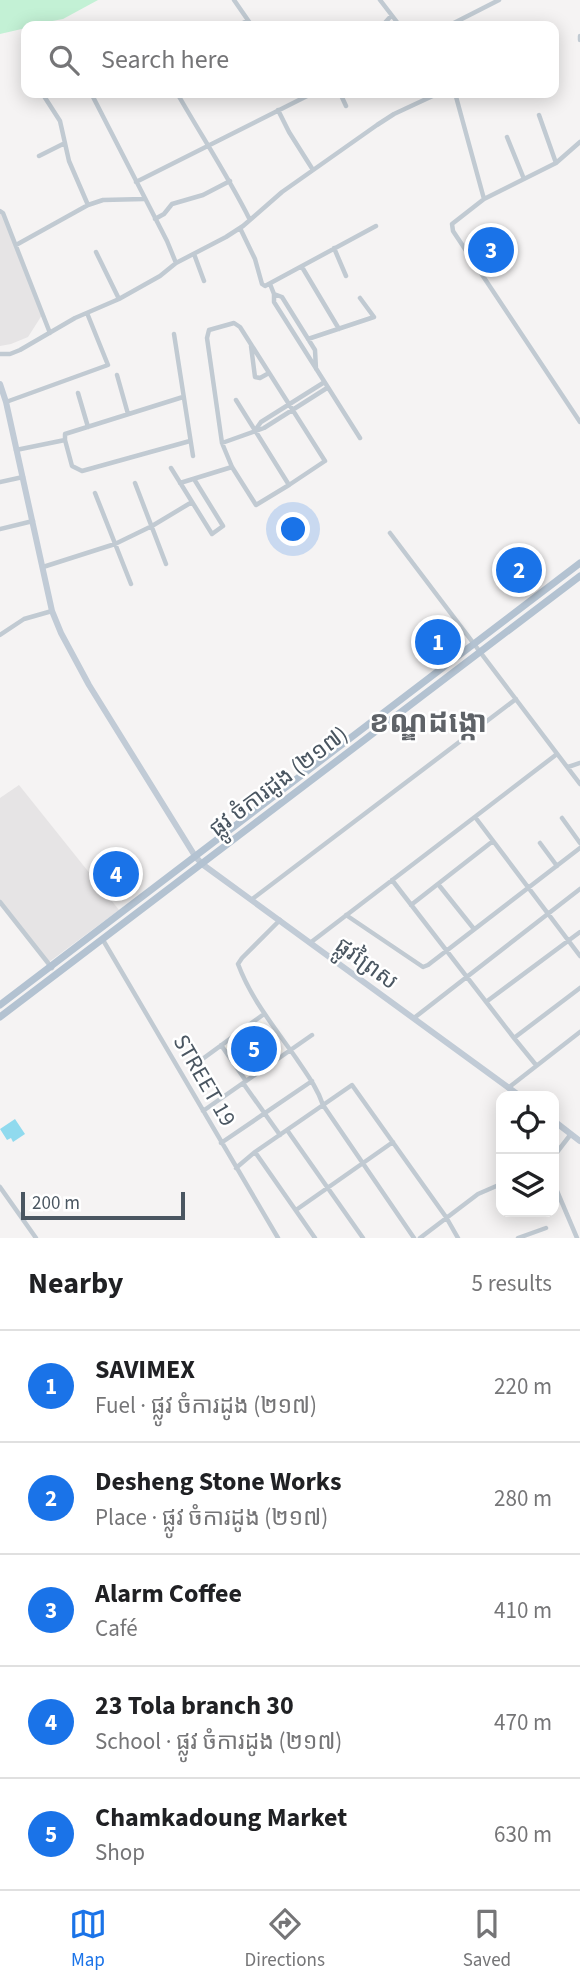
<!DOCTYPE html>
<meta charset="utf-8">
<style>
:root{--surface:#fff;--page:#f6f6f6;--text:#202124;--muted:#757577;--line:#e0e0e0;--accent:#1a73e8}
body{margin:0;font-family:"Source Sans 3","Noto Sans Khmer",sans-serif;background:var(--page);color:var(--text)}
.controls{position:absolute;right:21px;bottom:21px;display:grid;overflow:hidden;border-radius:14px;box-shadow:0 4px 18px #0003}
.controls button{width:63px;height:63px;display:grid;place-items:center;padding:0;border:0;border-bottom:2px solid var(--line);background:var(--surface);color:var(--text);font:35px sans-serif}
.scale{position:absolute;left:21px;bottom:18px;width:164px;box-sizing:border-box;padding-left:7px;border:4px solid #4a5661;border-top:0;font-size:19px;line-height:24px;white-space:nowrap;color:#4a5661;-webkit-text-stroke:5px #fff;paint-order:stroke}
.you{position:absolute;left:294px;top:530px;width:24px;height:24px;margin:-18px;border:5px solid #fff;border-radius:50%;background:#1a73e8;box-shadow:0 0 0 10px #1a73e833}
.badge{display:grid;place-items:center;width:46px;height:46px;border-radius:50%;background:var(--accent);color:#fff;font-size:23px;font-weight:700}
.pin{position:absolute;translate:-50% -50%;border:4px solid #fff;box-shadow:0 2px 7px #0006}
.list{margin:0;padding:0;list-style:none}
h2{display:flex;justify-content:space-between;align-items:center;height:91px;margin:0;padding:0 28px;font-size:30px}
h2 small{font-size:23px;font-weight:400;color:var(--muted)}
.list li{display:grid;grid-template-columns:46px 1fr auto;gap:21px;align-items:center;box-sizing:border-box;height:112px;padding:0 28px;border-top:2px solid var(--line)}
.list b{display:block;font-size:26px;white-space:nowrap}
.list p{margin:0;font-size:23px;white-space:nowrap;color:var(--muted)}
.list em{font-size:23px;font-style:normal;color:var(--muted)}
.icon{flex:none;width:38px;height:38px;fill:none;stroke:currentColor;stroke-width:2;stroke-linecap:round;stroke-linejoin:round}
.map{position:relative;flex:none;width:580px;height:1238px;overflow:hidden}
.search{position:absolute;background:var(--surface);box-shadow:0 4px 18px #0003;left:21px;right:21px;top:21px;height:77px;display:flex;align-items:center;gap:18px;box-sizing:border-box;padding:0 24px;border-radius:14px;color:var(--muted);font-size:26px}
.sheet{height:651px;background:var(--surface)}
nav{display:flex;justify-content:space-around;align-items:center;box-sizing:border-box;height:98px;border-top:2px solid var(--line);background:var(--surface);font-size:19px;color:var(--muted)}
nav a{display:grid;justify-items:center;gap:4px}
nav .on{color:var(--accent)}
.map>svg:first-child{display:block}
</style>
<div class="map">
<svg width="580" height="1238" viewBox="0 0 580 1238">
<rect width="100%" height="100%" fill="#f5f3f3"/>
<path fill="#fdf9ef" d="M262,1020l21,31 -36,26 -22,-30z"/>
<path fill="#e6e4e5" d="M0,213h2l40,102 -14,22 -17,7 -11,2z
M19,785l100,125 -70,52 -49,-63v-101z"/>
<path fill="#c3f1d5" d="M0,0h98l-35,19 -37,7v2l-26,6z"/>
<path fill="#90daee" d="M15,1119l10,15 -12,8 -2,-4 -4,2 -7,-11z"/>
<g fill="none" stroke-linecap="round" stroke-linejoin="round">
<path stroke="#c1cad2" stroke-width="4.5" d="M234,0l18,26
M380,0l20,26
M237,26l10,-5
M382,26l9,-10
M448,26l51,-26
M580,36v4
M42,93l18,28 9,40 19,44
M91,93l76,148 9,22
M177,93c24,42 51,83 73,127
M340,93l6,13
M455,93l29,106
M278,110l11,22 24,38
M539,115l17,48
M507,137l17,42
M580,142l-24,21 -72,36 -32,25 1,7 127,191
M39,156l26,-13
M136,182l177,-89
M0,211l3,2 47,120
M155,219l9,-5 8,-10 31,-9 27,-14
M240,228l15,31 7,25 3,2 111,-60
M16,245l72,-40 15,-5 41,-1
M334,248l12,28
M96,252l23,47
M194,254l10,27
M302,267l37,62
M270,284l4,10v8l86,136
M274,294l8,3 33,53 1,19
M174,334l19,122
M308,339l66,-22 -14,-19
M251,346l4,31 5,1 9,-5
M0,354h10l10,-4 55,-32 44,-19 41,-23 16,-13 50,-26 17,-11 39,-34 95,-67 17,-11 45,-21
M117,375l11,39
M78,393l10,34
M236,400l53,85 -33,20 -24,-38 -10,-24 -15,-105 2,-8 25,-7 6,4 85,134 -36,24
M6,402l102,-37 -21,-52
M256,429l5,-7 62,-39
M65,440l7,26 10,5 108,-30
M222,443l42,-15 63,-40
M16,450l49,-10v-6l118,-37
M171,468l41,66 11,-8 -29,-47
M0,482l23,-5
M135,483l31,81
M180,483l52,-16
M95,493l36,91
M0,529l33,-8
M390,533l190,251
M43,567l72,-23 37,-18 40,-24
M0,635l24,-16 28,-8
M568,767l12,-4
M475,817l105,139
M562,818l18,25
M540,843l17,23
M392,880l122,158 22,27
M438,884l36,45
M251,900l265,-201
M0,902l52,66
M411,905l82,-64
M346,915l77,52 5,-2 152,-117
M280,920l-38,38 -4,6c13,35 37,64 58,94 10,15 21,29 27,47l91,133
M103,940l175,298
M310,943l247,-189
M486,1002l94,-70
M414,1018l166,-129
M514,1038l66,-50
M221,1045l25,36
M197,1063l67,-49
M243,1083l37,52
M508,1088l72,-56
M203,1111l109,-76
M287,1130l76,108
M221,1143l91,-62
M255,1152l60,86
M554,1156l17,-22
M236,1168l19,-16 97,-67 94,132 12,21
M554,1184l23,54
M0,1187l36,51
M296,1210l97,-68
M420,1238l58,-44 23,-10
M518,1238l28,-10"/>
<path stroke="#c1cbd6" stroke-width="6" d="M0,384l6,18 46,209 9,22 28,52 106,171 7,8 318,232
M554,1121l26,20"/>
<path stroke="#b3c2d1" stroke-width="7" d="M0,1005l580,-442
M0,1017l580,-441"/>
</g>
<g text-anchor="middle" stroke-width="5" stroke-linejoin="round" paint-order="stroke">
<g font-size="23" fill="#4a5661" stroke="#fff">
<text transform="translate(278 781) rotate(-37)" y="8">ផ្លូវ ចំការដូង (២១៧)</text>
<text transform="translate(367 963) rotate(36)" y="8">ផ្លូវព្រៃស</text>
<text transform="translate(205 1080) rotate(60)" y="8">STREET 19</text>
</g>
<g font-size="30" font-weight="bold" fill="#5f6368" stroke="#fff">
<text x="428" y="732">ខណ្ឌដង្កោ</text>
</g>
</g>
</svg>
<div class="controls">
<button><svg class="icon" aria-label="locate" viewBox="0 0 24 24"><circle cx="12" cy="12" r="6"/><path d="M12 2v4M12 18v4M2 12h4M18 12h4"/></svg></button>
<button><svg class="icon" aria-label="layers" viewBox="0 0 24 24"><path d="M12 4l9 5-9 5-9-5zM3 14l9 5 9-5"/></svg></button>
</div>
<div class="scale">200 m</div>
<div class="you"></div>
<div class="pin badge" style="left:438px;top:642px">1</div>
<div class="pin badge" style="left:519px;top:570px">2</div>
<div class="pin badge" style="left:491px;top:250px">3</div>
<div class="pin badge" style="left:116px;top:874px">4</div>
<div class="pin badge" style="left:254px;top:1049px">5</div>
<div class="search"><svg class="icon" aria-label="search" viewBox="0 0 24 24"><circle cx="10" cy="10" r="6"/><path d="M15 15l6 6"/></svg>Search here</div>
</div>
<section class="sheet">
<h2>Nearby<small>5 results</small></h2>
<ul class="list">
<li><span class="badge">1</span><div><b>SAVIMEX</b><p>Fuel · ផ្លូវ ចំការដូង (២១៧)</p></div><em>220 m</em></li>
<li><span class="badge">2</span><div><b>Desheng Stone Works</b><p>Place · ផ្លូវ ចំការដូង (២១៧)</p></div><em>280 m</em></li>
<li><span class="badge">3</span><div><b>Alarm Coffee</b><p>Café</p></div><em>410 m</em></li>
<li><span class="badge">4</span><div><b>23 Tola branch 30</b><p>School · ផ្លូវ ចំការដូង (២១៧)</p></div><em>470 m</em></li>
<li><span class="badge">5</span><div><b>Chamkadoung Market</b><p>Shop</p></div><em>630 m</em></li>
</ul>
</section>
<nav>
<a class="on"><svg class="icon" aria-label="map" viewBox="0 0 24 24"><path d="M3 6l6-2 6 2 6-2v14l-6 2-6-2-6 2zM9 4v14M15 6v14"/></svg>Map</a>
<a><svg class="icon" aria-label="directions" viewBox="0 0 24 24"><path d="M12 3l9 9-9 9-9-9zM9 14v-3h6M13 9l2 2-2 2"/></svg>Directions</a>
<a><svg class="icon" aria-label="saved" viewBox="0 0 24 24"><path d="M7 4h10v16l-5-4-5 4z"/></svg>Saved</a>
</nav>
